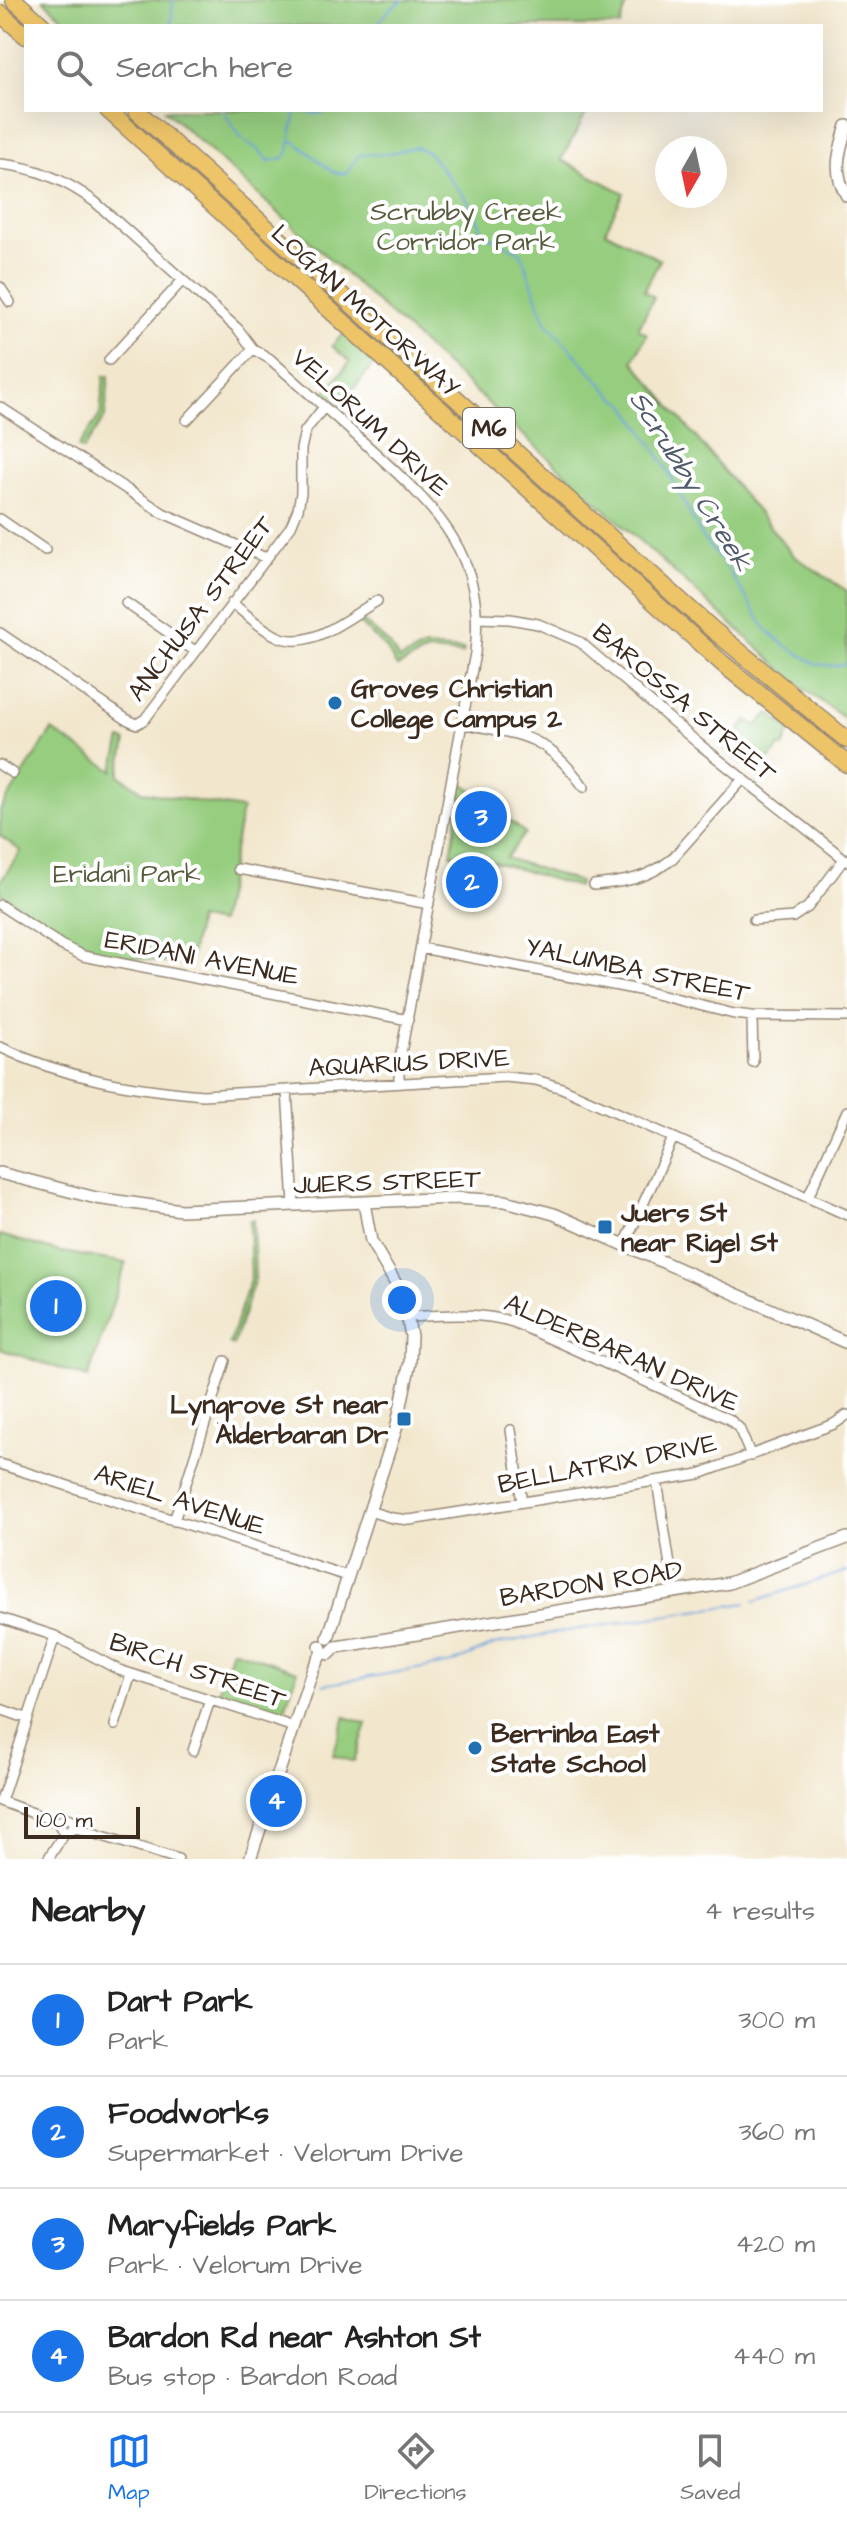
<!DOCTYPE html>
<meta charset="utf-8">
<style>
:root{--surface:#fff;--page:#f6f6f6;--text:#222;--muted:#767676;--line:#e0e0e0;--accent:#1a73e8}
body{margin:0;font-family:"Architects Daughter",sans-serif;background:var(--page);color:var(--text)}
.compass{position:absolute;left:655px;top:136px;width:72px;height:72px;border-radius:50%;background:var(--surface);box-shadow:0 8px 32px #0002;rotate:189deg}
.scale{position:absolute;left:24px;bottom:20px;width:116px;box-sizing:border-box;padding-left:8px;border:4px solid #3b2a1e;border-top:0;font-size:22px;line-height:28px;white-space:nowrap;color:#3b2a1e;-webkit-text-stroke:6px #fff;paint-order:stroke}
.you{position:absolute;left:402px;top:1300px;width:28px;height:28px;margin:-20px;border:6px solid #fff;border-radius:50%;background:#1a73e8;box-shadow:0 0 0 12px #1a73e833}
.badge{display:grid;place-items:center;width:52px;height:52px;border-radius:50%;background:var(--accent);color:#fff;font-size:26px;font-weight:700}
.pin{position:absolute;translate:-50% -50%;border:4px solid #fff;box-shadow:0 2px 8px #0006}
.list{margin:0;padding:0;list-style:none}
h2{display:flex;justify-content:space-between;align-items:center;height:104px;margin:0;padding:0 32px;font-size:34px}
h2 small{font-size:26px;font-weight:400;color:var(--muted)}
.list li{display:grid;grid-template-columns:52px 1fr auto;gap:24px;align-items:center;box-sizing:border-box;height:112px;padding:0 32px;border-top:2px solid var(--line)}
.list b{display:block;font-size:30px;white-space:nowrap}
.list p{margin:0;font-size:26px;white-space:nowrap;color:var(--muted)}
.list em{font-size:26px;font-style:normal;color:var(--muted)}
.icon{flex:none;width:44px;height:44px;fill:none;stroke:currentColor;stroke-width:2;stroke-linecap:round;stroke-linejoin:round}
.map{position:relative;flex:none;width:847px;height:1859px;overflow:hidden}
.search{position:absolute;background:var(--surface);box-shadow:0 8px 32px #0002;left:24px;right:24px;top:24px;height:88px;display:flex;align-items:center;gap:20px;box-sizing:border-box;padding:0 28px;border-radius:0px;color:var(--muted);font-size:30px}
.sheet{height:552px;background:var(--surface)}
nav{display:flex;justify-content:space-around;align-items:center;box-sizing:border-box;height:112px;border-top:2px solid var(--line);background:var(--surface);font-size:22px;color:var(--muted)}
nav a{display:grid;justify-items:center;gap:4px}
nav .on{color:var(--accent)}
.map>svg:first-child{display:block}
</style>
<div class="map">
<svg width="847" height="1859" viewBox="0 0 847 1859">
<rect width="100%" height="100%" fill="#fff"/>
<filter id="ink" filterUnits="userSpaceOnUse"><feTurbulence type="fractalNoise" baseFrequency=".0125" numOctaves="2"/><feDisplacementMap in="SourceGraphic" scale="16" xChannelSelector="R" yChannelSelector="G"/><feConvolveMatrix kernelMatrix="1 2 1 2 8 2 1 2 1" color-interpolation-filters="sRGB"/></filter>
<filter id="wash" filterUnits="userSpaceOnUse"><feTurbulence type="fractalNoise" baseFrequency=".006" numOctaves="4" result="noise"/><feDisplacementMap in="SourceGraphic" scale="32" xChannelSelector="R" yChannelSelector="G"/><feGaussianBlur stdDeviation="1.8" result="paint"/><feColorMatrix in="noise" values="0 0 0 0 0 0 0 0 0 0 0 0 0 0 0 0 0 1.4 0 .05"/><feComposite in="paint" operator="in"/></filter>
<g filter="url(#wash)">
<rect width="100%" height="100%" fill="#f2e7cd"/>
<path fill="#96cd7f" stroke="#687c4e" stroke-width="2" d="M43,0h585l-8,26h-548z
M165,110h423l-27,50 63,33 -19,38 55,29 -16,31 10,6 -16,32 9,5 -14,27 161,195 53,35v129l-46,-33z
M344,333l32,29 -36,43 -15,-13 25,-30 -18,-16z
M104,376h5l-4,41 -22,33 -5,-3 22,-32z
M362,620l28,25 9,15 26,-13 39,3 -1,4 -35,-3 -31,16 -10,-18 -28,-26z
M769,713l21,17 -7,18 -3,-2 -24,30 -32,-26 24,-30 8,6z
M52,730l61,41 8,-32 5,2 -7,34 25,17 98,17 -22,114 -22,-4 -9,47 -87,-13 -33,-13 -69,-47v-11l21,-31 -21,-15v-26z
M463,783l62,50 -19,25 73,24 -1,5 -77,-23 -50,-10z
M253,1220l2,58 -22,67 -4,-1 22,-67 -2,-56z
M0,1235l57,16 69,12 -38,115 -88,-29z
M232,1649l65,22 -12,38 -3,3 -64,-19z
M345,1717l22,7 -13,38 -21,-7z"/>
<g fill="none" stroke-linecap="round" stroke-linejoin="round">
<path stroke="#6ea3db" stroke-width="2" d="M171,26l2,-26
M376,26l15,-18 12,-8
M223,110l18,28 19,13 9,10 15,-3 5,-7 1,-8 4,-2 39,31 13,2 13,-19 27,-1 29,-7 13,5 44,54 12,28 37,19 25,69 67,74 14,10 39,61 37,72 20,23 43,67 20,17 30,18 17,2 14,-2
M290,141l6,-30c13,0 20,7 33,-1
M755,1601l92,-30
M323,1685l129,-22 42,-18 54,-11 198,-31"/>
</g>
</g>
<g filter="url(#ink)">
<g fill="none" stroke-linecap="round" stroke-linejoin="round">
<g stroke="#968876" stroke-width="12">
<path id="minor" d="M0,164c36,3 67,17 95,38l143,127 15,20 17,10c34,30 68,60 101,90 67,61 115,106 104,204l-76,411v19
M0,287l10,15
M109,360l74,-80
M0,407l163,106 103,45
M187,420l66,-71
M0,519l45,31
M126,603l69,48
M232,603c13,10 26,23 41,31 34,21 75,-17 104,-33
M477,618l33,1 28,5 42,18 119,102 148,117
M0,633l126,86 11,5 8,-5 146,-193 7,-17 3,-16v-44l4,-18 19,-24
M462,723c63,13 82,10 122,64
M0,765l12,8
M238,869l191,35
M594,885c30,-3 53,-6 78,-26l71,-80
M0,905l61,40 22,11 325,64
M754,920l39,-3 15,-10 36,-48
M421,948l218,42 95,24 18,2 95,1
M752,1016l1,46
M0,1047c64,31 133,42 203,48l302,-18 31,3 26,8 285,127
M287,1090l7,115
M808,1197l39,-86
M625,1244l48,-106
M409,1317c36,-2 69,-5 104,5l216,97 10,9 12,28
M511,1430l11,72
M0,1464l347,112
M657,1481l17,110
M369,1511l23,7 18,2 289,-46 135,-50 13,-9
M174,1521l51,-160
M0,1618l55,18 64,34 175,57
M0,1709l26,9
M115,1725l16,-51
M193,1751l17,-51
M0,1801l60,22
M1,1801l54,-165
M60 1825a7 7 0 1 1 14 0a7 7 0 1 1-14 0Z
M73,1827l105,32
M48,1859l17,-27"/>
</g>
<g stroke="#968876" stroke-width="14">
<path id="tertiary" d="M847,126c-8,25 -15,46 0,70
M0,1173l96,25 85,12 274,-12 50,3 49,13 293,129
M328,1638l68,-209 14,-67 1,-26 -8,-40 -32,-55 -7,-38
M322,1652l7,2 7,-7 20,-3 373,-61 118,-45
M250,1859l63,-190 9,-17 -2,-6"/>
</g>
<g stroke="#968876" stroke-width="19">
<path id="motorway" d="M14,0l29,26
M0,13l26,23
M108,110l614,553 125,101
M136,110l576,519 135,111"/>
</g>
<use href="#minor" stroke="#fff" stroke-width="9"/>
<use href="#tertiary" stroke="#fff" stroke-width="11"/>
<use href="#motorway" stroke="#eec469" stroke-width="16"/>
</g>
</g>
<g fill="#1f6fb2" stroke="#fff" stroke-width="3">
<circle cx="335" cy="703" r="8"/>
<rect x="597" y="1219" width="16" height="16" rx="4"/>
<rect x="396" y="1411" width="16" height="16" rx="4"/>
<circle cx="475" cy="1748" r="8"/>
</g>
<g text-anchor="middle" stroke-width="8" stroke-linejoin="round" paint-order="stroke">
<rect fill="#fff" stroke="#766a62" stroke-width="2" x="463" y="408" width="52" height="40" rx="6"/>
<g font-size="24" font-weight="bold" fill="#3b2a1e">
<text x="489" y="436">M6</text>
</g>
<g font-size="26" fill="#565b3b" stroke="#fff">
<text x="466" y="220">Scrubby Creek<tspan x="466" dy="30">Corridor Park</tspan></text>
<text x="127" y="882">Eridani Park</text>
</g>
<g font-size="26" fill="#3b2a1e" stroke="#fff">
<text transform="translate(366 310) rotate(42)" y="9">LOGAN MOTORWAY</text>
<text transform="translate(371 422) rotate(43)" y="9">VELORUM DRIVE</text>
<text transform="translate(200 608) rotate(-53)" y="9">ANCHUSA STREET</text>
<text transform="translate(685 702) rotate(40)" y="9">BAROSSA STREET</text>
<text transform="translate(202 957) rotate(11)" y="9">ERIDANI AVENUE</text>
<text transform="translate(638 969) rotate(12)" y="9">YALUMBA STREET</text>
<text transform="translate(409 1062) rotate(-3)" y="9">AQUARIUS DRIVE</text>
<text transform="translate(387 1181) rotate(-2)" y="9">JUERS STREET</text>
<text transform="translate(622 1352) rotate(24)" y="9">ALDERBARAN DRIVE</text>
<text transform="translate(607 1463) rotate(-11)" y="9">BELLATRIX DRIVE</text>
<text transform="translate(180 1499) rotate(18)" y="9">ARIEL AVENUE</text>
<text transform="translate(591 1583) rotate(-9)" y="9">BARDON ROAD</text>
<text transform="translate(198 1670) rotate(19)" y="9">BIRCH STREET</text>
</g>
<g font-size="26" font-weight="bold" fill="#3b2a1e" stroke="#fff" text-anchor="start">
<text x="351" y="697">Groves Christian<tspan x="351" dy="30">College Campus 2</tspan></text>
<text x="621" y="1221">Juers St<tspan x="621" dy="30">near Rigel St</tspan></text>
<text x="388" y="1413" text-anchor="end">Lyngrove St near<tspan x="388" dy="30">Alderbaran Dr</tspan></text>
<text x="491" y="1742">Berrinba East<tspan x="491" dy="30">State School</tspan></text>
</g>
<g font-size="28" font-style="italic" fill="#4f5a6a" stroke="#fff">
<text transform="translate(692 480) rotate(58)" y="10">Scrubby Creek</text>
</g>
</g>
</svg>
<svg class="compass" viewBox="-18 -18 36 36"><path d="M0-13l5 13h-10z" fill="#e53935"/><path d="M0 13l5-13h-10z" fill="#767676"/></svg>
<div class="scale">100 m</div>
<div class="you"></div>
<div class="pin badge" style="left:56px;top:1306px">1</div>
<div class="pin badge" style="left:472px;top:882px">2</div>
<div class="pin badge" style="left:481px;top:817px">3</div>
<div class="pin badge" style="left:276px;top:1801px">4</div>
<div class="search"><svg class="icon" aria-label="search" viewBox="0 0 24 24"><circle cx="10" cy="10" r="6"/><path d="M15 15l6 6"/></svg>Search here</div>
</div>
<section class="sheet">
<h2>Nearby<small>4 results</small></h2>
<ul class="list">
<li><span class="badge">1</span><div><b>Dart Park</b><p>Park</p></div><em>300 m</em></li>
<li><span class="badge">2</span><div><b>Foodworks</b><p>Supermarket · Velorum Drive</p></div><em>360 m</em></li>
<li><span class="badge">3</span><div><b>Maryfields Park</b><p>Park · Velorum Drive</p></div><em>420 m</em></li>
<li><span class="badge">4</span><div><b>Bardon Rd near Ashton St</b><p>Bus stop · Bardon Road</p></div><em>440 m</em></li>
</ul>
</section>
<nav>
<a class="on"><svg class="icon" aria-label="map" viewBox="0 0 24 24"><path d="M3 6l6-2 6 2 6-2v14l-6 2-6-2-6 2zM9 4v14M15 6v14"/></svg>Map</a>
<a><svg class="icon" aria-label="directions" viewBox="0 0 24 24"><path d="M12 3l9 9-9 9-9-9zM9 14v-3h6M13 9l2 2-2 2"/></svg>Directions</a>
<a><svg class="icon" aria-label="saved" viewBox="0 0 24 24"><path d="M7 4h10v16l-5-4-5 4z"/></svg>Saved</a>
</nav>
